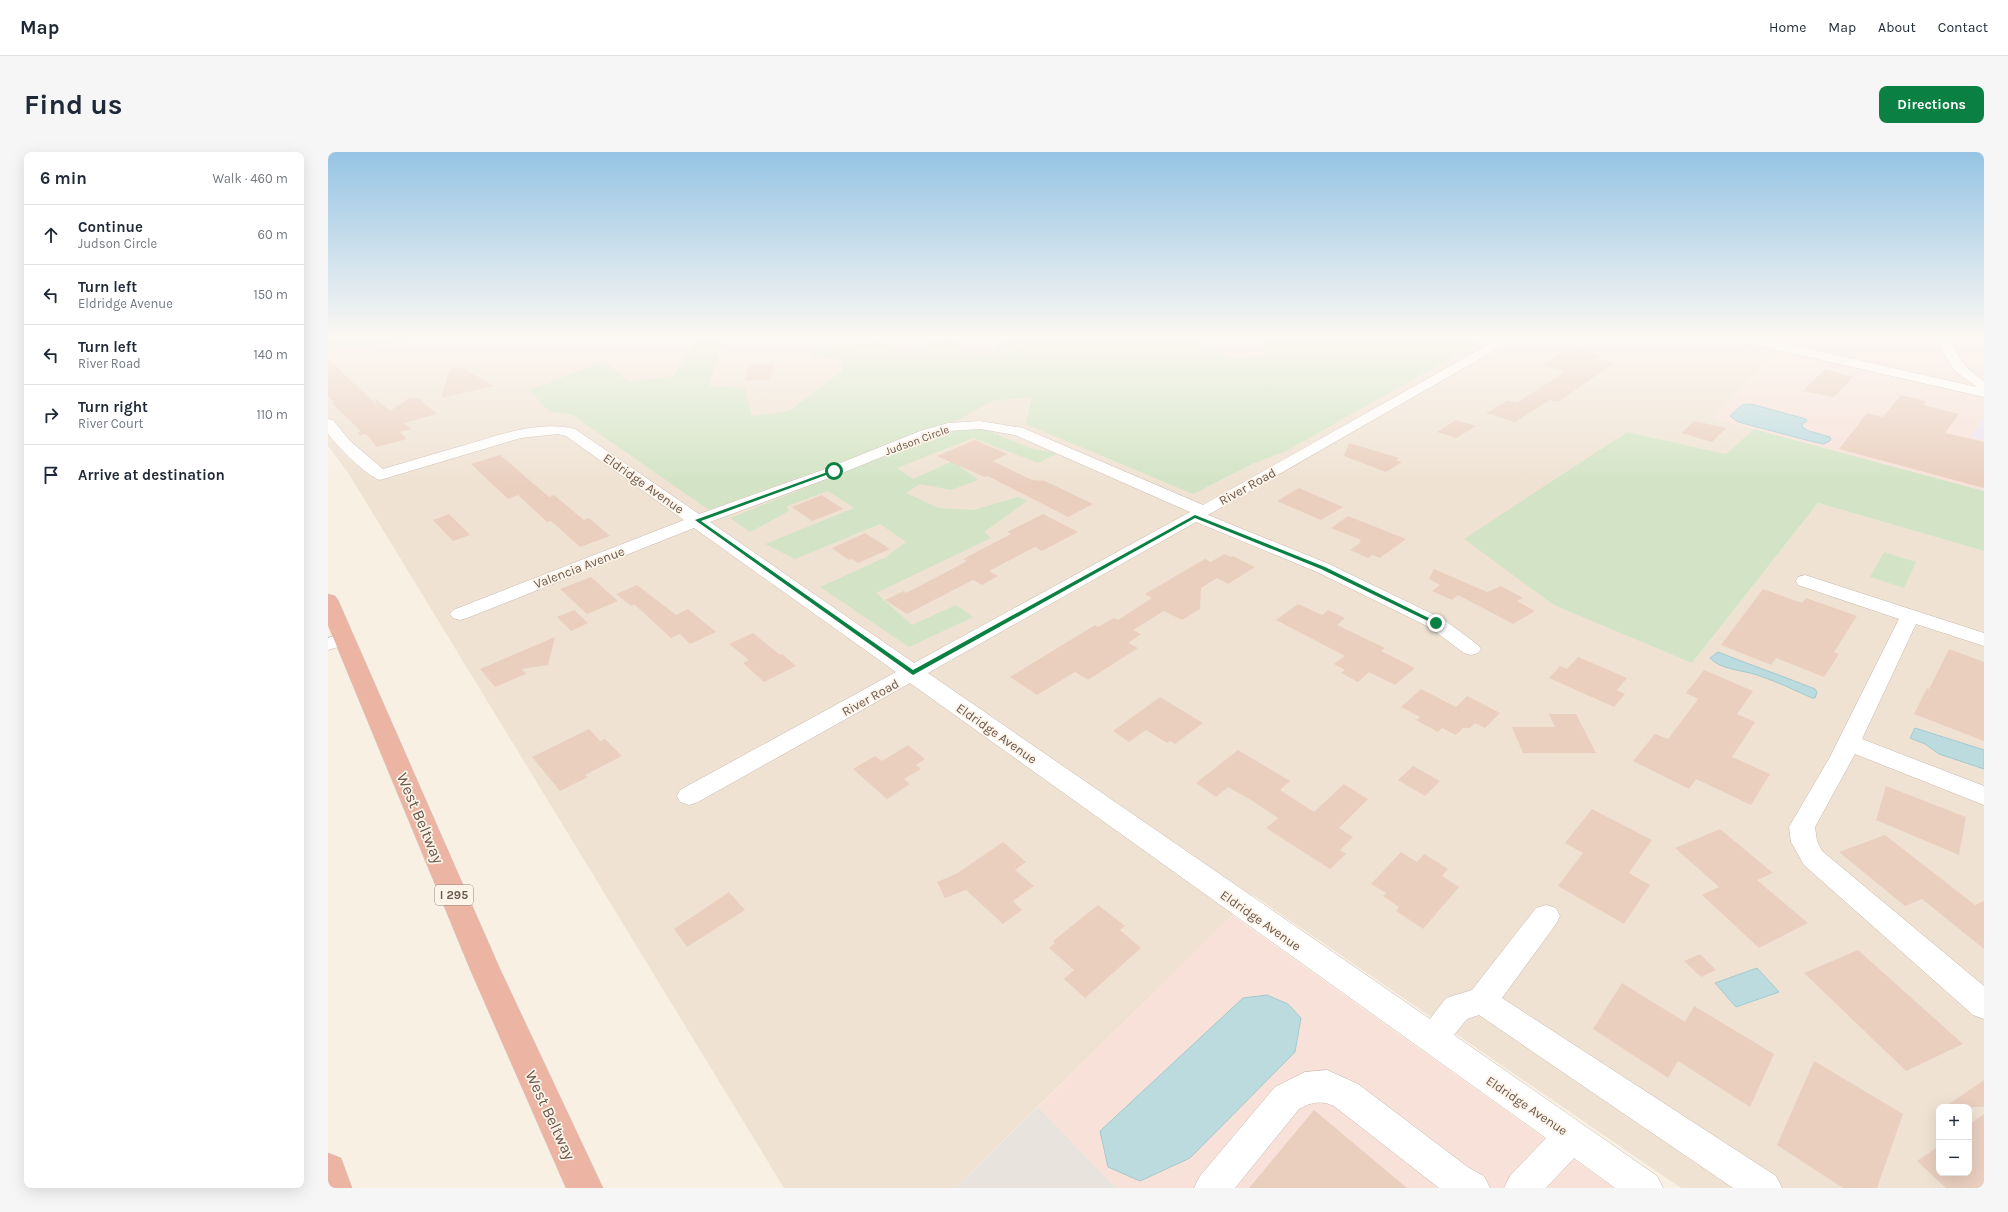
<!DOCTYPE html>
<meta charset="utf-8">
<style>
:root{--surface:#fff;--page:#f6f6f7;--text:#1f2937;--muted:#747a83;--line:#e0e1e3;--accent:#0b8043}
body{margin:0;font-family:Karla,sans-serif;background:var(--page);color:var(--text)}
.controls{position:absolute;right:12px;bottom:12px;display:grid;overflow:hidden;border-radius:8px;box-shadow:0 4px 16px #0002}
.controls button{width:36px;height:36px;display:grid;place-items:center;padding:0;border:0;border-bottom:1px solid var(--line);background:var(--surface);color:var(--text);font:20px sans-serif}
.stop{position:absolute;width:12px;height:12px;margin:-9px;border:3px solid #0b8043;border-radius:50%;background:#fff}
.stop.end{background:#0b8043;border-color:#fff;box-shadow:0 1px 4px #0008}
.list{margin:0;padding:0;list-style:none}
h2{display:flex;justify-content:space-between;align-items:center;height:52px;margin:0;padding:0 16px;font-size:17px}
h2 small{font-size:13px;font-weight:400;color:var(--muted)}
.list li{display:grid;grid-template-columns:26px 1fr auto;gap:12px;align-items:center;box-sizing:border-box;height:60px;padding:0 16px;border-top:1px solid var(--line)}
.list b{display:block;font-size:15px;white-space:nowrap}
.list p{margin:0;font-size:13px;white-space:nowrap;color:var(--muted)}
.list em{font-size:13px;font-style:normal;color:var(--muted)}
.icon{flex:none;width:22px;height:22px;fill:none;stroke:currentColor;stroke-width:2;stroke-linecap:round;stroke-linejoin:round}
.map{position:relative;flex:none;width:1656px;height:1036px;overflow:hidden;border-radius:8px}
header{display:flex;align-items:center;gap:24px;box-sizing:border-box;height:56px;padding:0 20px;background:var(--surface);border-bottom:1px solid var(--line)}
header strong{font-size:19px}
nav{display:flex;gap:22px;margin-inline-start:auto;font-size:14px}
.intro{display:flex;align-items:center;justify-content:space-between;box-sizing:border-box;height:96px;padding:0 24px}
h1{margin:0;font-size:28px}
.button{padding:10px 18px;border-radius:8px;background:var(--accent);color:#fff;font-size:14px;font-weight:700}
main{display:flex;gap:24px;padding:0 24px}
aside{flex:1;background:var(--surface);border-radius:8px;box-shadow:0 4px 16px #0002}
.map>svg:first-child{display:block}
</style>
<header>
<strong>Map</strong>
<nav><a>Home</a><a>Map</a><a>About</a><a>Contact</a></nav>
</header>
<div class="intro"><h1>Find us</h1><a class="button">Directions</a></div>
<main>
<aside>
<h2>6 min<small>Walk · 460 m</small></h2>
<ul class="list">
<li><svg class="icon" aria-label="ahead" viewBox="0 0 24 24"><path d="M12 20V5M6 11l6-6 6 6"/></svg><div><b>Continue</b><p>Judson Circle</p></div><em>60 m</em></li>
<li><svg class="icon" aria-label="left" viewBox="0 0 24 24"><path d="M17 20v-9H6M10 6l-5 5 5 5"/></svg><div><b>Turn left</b><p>Eldridge Avenue</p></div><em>150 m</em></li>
<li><svg class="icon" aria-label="left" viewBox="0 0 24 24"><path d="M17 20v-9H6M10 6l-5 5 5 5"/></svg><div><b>Turn left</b><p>River Road</p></div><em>140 m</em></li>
<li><svg class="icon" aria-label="right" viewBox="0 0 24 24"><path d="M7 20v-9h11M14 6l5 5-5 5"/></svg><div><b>Turn right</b><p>River Court</p></div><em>110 m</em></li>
<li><svg class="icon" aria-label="arrive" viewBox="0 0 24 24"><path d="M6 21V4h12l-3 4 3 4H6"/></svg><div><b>Arrive at destination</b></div></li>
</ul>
</aside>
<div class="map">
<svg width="1656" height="1036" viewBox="0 0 1656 1036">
<rect width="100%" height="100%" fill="#f9f0e4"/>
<path fill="#efe2d3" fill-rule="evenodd" d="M98,186h1317l39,9 -69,71 41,11 -28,25 -99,-22 -162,107 227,124 126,-160 166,48v637h-303l-428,-293 -298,293h-171l-437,-717 -19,-25v-102l27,2zM1611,955h30v66h-30z"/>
<path fill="#f7e1d9" d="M1424,186h232v54z
M1452,198l204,46v22l-13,19 13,3v51l-271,-73z
M904,763l382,273h-498l-78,-81z"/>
<path fill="#e9e3de" d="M710,955l78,81h-161z"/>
<path fill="#ede1f5" d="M1656,266v22l-13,-3z"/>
<path fill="#d2e4c5" d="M330,186h65l-14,48 36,2 7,28 37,-5 53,-40 1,-11 -31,-4 -4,-8 73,-6 25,11 27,-11 23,-1 16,11 19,2 12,-13 22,-3h169l35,21 35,-3 -1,-18h224l-201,113 -32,12 -61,31 -167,-70 6,-27 -40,4 -32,18 -251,91 -138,-96 -21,-2 -21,-22 76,-29 24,21 44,-6 24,-36z
M656,277l48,20 26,4 -20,10 -65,-25 -76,30 16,11 40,-18 25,19 -27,10 -31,-6 -14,9 33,15 35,2 44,-13 9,4 -43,31 7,6 -115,55 36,32 44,-20 17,12 -64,30 -89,-60 66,-30 20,-15 -26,-18 -85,35 -30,-15 89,-36 -26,-17 -41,15 2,5 -39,21 -20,-14 187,-75 40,-13z
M1426,277l230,62v60l-166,-48 -126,160 -138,-58 -90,-66 163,-107 99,22z
M1556,400l32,10 -12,26 -34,-11z"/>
<path fill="#bbdbdf" stroke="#a3cacf" d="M0,186h98l-71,8 -27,-2z
M1423,252l55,15 1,2 -4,2 -1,4 7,4 21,6 1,3 -7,4 -10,-2 -76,-20 -8,-6 12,-11z
M1390,500c32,13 65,24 97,37l2,3 -2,6h-3c-18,-8 -36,-17 -55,-23 -14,-5 -36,-5 -47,-17z
M1587,576l69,22v19l-45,-15 -14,-10 -15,-6z
M1429,816l22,24 -43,15 -21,-24z
M939,843l21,9 13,14 -6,34 -105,106 -50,23 -32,-14 -8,-36 143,-133z"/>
<path fill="#eacfbf" d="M1244,195l21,6h-1l9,3 -5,3 18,4 -56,39 -8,-2 -35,22 -29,-9 22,-13 9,3 48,-31 -22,-7z
M0,207l48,45 -1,-6 15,13 19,-13h10l18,16 -33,9 7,6 -11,3 7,7 -30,8 -11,-13 -7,1 -1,-2 3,-2 -29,-27 2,-2 -6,-6z
M446,211l-4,16 -25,2 4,-16z
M133,215l33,19 -53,12 9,-29z
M1497,217l28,8 -19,20 -31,-6z
M1573,243l25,6 -3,4 36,9 -14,19 39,9v46l-145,-39 28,-36 16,4z
M1128,268l20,6 -20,12 -19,-6z
M1366,269l14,3 18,4 -14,14 -31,-9z
M647,288l32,14 -14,7 39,19 13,1 48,23 -25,13 -80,-41 -3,1 -48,-21z
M1021,291l50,15 -3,2 6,2 -16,10 -42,-16z
M172,303l49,42 5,-2 30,25 5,-2 21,18 -30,11 -29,-26 -4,1 -29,-27 -10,4 -37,-35z
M971,336l44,19 -22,13 -44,-19z
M494,343l21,14 -31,12 -20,-14z
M121,362l21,21 -17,6 -20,-21z
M715,362l35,18 -36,19 -7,-4 -46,24 9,5 -16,9 -9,-5 -66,34 -22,-14 19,-9 2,2 48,-25 13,-7 -4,-2 48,-25 -4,-2z
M1020,364l58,23 -26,19 -8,-3 -4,3 -18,-8 11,-8h-2l2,-2 -30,-12z
M537,381l25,16 -32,14 -6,-4 -3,1 -17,-12z
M896,402l7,3 2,-1 22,11 -27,17 -11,-6 -16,10 -1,21 -18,11 -18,-9 -31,19 8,4 -13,9 10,5 -50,32 -13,-8 -38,23 -27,-18 85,-52 3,2 16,-9 4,2 34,-22 -7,-4 60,-35 6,3z
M1106,417l53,23 14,-6 22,12 -6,3 18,10 -22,13 -55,-29 -6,5 -20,-9 8,-6 -11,-6z
M263,425l27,24 -31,13 -27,-25z
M309,433l39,30 12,-6 28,23 -26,12 -10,-10 -9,4 -37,-34 -3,2 -15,-12z
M1435,437l39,14 4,-5 51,18 -23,36 5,2 -15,23 -48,-19 -5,7 -50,-20z
M970,452l24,11 6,-5 17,8 -8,7 48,23 -4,3 34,17 -20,17 -26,-13 -11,10 -17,-9 4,-3 -11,-6 11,-8 -69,-36z
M246,458l14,13 -17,8 -14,-14z
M425,481l27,22 2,-1 14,12 -32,16 -21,-19 6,-3 -20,-16z
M227,485l-7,28 -26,4 4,5 -31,13 -15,-18z
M1621,497l35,13v79l-70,-27 13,-26 2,1z
M1250,505l49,21 -10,12 8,4 -11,13 -65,-29 11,-12 7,3z
M1376,518l49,21 -16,23 18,8 -23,35 38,17 -19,31 -55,-26 -7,10 -56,-28 22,-27 13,5 30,-40 -12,-6z
M1093,537l35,18 11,-11 33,17 -15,15 -10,-5 -5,5h-7l-7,7 -14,-7 -4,4 -22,-12 4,-3 -19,-10z
M832,545l43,26 -28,21 -5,-3 -3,2 -21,-13 -17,12 -16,-11z
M1221,562h27l20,39h-73l-11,-26h43z
M261,577l11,12 5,-2 17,17 -37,19 3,2 -28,14 -28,-34z
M580,593l17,14 -9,6 5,4 -17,10 6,5 -23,15 -34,-30 22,-13 7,5z
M910,598l52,31 -10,9 34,22 30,-28 24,15 -29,29 14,9 -13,13 6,4 -16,15 -64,-41 12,-10 -27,-18 -23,-13 -12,10 -20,-14z
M1085,614l27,15 -15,15 -27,-16z
M1558,634l80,31 -7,38 -83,-35z
M1264,657l60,31 -23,33 21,12 -26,39 -66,-38 25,-33 -18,-10z
M1392,677l53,44 -16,7 51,43 -49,25 -57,-53 17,-8 -44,-39z
M1557,683l90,70 9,-4v48l-62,-50 -17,7 -66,-54z
M675,690l23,20 -11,8 19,16 -21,15 9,9 -19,14 -37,-34 -21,8 -8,-16 19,-8z
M1073,700l16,10 7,-8 24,15 -6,7 17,11 -36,42 -27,-18 3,-4 -16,-11 3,-3 -15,-9z
M401,740l16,18 -58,37 -13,-18z
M770,753l27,21 -5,4 21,18 -56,50 -21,-19 10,-9 -25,-22 6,-5 -2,-2z
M1530,798l105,94 -57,27 -102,-98z
M1372,802l16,16 -15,7 -17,-16z
M1294,831l63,39 9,-16 80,48 -24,53 -72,-46 -10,17 -75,-49z
M1486,909l89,53 -26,74h-34l-66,-43z
M1656,928v27h-39z
M986,958l93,78h-158z
M1656,962v74h-38l-29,-27 22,-15v27h30v-48z"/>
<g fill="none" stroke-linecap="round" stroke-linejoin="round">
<g stroke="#c8b8ac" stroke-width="1">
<path id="minor" d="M1172,186h16l-308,177 121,49 114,55 35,26 3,4 -3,4 -7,2 -7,-2 -35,-26 -112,-55 -121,-50 -268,151 502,346 16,-21 26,-8 64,-82 10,-3 10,3 4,8 -4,8 -54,74 274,178 6,12h-49l-254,-173 -12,4 -13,16 203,141 6,12h-48l-41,-30 -28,30h-42l6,-12 36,-38 -636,-455 -212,119 -9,3 -9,-3 -3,-6 3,-6 216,-118 -202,-144 -227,90 -7,2 -7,-2 -3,-4 3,-4 231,-90 -118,-84 -8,-2 -37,4 -141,42c-14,-4 -43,-34 -52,-46v-15l5,1 17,21 33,28c27,-8 54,-16 82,-24 35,-10 74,-25 110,-16l124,85 129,-46 92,-37 28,-8 32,-2 43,7 180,77zM652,277l35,6 175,77 -276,151 -204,-141 130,-48 90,-37 19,-6z
M1409,186h24l216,49 -23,-17 -17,-29 2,-3h16l-5,4c9,17 18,29 34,39v16l-241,-55z
M1477,423l179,58v13l-68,-22 -54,115 122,47v19l-129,-51 -40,73 2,14 5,10 162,135v33l-11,-4 -169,-150 -13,-23 -2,-15 41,-70 69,-138 -101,-34 -2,-4 2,-4z
M17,481l7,2 3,4 -3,4 -24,7v-12z
M999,918l31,14 111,84 15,8 6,12h-51l-105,-82c-13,-6 -23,-4 -35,3l-64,79h-41l6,-12 75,-89 30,-15z"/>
</g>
<g stroke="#d6d0cd" stroke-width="1">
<path id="highway" d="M0,442l7,2 3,4 162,369 103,219h-37l-96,-219 -142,-344z
M0,1001l13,5 11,30h-24z"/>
</g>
<use href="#minor" fill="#fff" fill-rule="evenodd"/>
<use href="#highway" fill="#ebb4a3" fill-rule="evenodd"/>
</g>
<linearGradient id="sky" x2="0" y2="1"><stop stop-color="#96c4e4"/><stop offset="0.56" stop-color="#fcf8f3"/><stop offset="1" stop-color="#fcf8f3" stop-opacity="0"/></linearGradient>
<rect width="1656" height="332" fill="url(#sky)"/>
<path fill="#0b8043" d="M505,318l4,1 -136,50 212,149 282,-155 130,52 114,56 -5,1 -113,-55 -126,-51 -282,157 -218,-155z"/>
<g text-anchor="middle" stroke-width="3.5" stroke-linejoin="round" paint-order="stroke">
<g font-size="11" fill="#6d584d" stroke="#fcf4e9">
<text transform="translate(589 288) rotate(-20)" y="4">Judson Circle</text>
</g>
<rect fill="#fcf4e9" stroke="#98877c" stroke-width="1" x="107" y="733" width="38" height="20" rx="3"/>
<g font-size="12" font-weight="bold" fill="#6d584d">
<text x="126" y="747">I 295</text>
</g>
<g font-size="13" fill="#6d584d" stroke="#fcf4e9">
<text transform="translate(316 331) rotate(35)" y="5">Eldridge Avenue</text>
<text transform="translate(919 334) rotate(-29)" y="5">River Road</text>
<text transform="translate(251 415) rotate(-21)" y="5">Valencia Avenue</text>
<text transform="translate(542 545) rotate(-29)" y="5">River Road</text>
<text transform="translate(669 581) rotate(35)" y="5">Eldridge Avenue</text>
<text transform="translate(933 768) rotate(35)" y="5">Eldridge Avenue</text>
<text transform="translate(1199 953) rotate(34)" y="5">Eldridge Avenue</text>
</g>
<g font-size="16" fill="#6d584d" stroke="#fcf4e9">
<text transform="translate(93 666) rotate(67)" y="6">West Beltway</text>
<text transform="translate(223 963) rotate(65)" y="6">West Beltway</text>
</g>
</g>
</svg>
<div class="controls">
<button>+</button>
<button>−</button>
</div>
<div class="stop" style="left:506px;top:319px"></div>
<div class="stop end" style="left:1108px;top:471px"></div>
</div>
</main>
